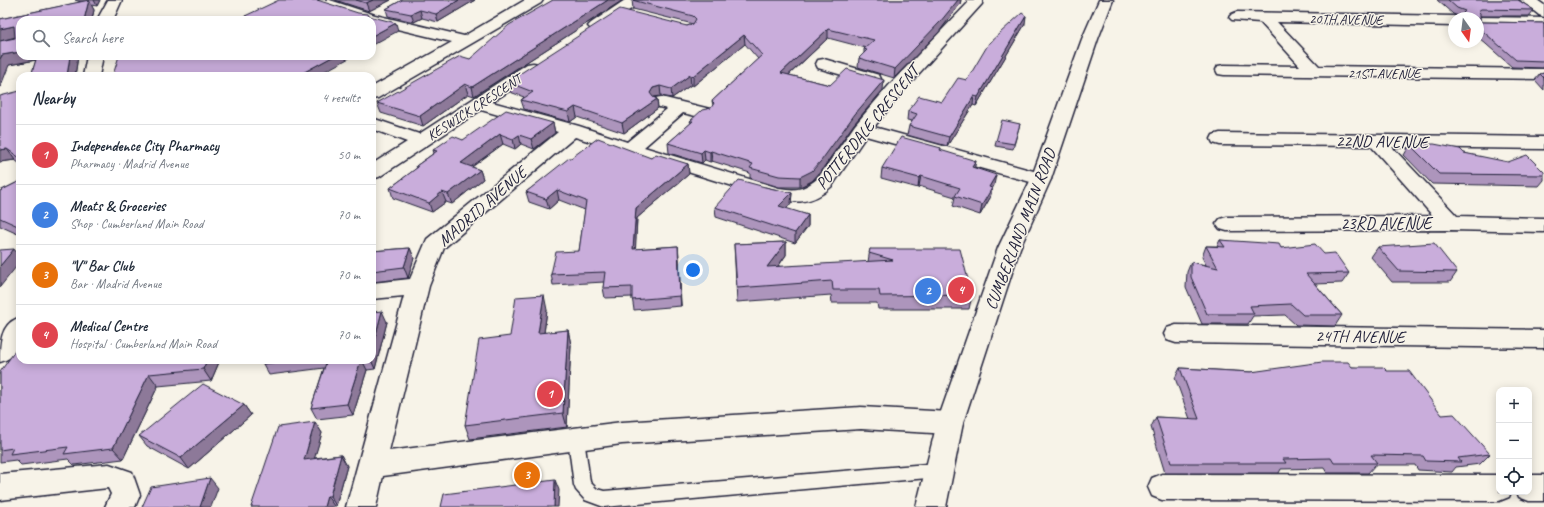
<!DOCTYPE html>
<meta charset="utf-8">
<style>
:root{--surface:#fff;--page:#f2f2f3;--text:#1f2937;--muted:#747a83;--line:#e0e1e3;--accent:#d1495b}
body{margin:0;font-family:Caveat,sans-serif;background:var(--page);color:var(--text)}
.controls{position:absolute;right:12px;bottom:12px;display:grid;overflow:hidden;border-radius:8px;box-shadow:0 2px 10px #0003}
.controls button{width:36px;height:36px;display:grid;place-items:center;padding:0;border:0;border-bottom:1px solid var(--line);background:var(--surface);color:var(--text);font:20px sans-serif}
.compass{position:absolute;left:1448px;top:12px;width:36px;height:36px;border-radius:50%;background:var(--surface);box-shadow:0 2px 10px #0003;rotate:166deg}
.you{position:absolute;left:693px;top:270px;width:14px;height:14px;margin:-10px;border:3px solid #fff;border-radius:50%;background:#1a73e8;box-shadow:0 0 0 6px #1a73e833}
.badge{display:grid;place-items:center;width:26px;height:26px;border-radius:50%;background:var(--accent);color:#fff;font-size:13px;font-weight:700}
.pin{position:absolute;translate:-50% -50%;border:2px solid #fff;box-shadow:0 1px 4px #0006}
.list{margin:0;padding:0;list-style:none}
h2{display:flex;justify-content:space-between;align-items:center;height:52px;margin:0;padding:0 16px;font-size:17px}
h2 small{font-size:13px;font-weight:400;color:var(--muted)}
.list li{display:grid;grid-template-columns:26px 1fr auto;gap:12px;align-items:center;box-sizing:border-box;height:60px;padding:0 16px;border-top:1px solid var(--line)}
.list b{display:block;font-size:15px;white-space:nowrap}
.list p{margin:0;font-size:13px;white-space:nowrap;color:var(--muted)}
.list em{font-size:13px;font-style:normal;color:var(--muted)}
.icon{flex:none;width:22px;height:22px;fill:none;stroke:currentColor;stroke-width:2;stroke-linecap:round;stroke-linejoin:round}
.map{position:relative;flex:none;width:1544px;height:507px;overflow:hidden}
.search{position:absolute;background:var(--surface);box-shadow:0 2px 10px #0003;left:16px;top:16px;width:360px;height:44px;display:flex;align-items:center;gap:10px;box-sizing:border-box;padding:0 14px;border-radius:12px;color:var(--muted);font-size:15px}
.panel{position:absolute;background:var(--surface);box-shadow:0 2px 10px #0003;left:16px;top:72px;width:360px;height:292px;border-radius:12px}
.map>svg:first-child{display:block}
</style>
<div class="map">
<svg width="1544" height="507" viewBox="0 0 1544 507">
<rect width="100%" height="100%" fill="#f7f3e8"/>
<filter id="ink" filterUnits="userSpaceOnUse"><feTurbulence type="fractalNoise" baseFrequency=".025" numOctaves="2"/><feDisplacementMap in="SourceGraphic" scale="8" xChannelSelector="R" yChannelSelector="G"/><feConvolveMatrix kernelMatrix="1 2 1 2 8 2 1 2 1" color-interpolation-filters="sRGB"/></filter>
<g filter="url(#ink)">
<g fill="none" stroke-linecap="round" stroke-linejoin="round">
<g stroke="#22223b" stroke-width="3">
<path id="lane" d="M576,432l6,2 2,5 6,43 7,7 7,2 335,-28 6,2 2,5 -2,5 -6,2 -335,30 -19,-7 -9,-10 -2,-5 -6,-46 2,-5z"/>
</g>
<g stroke="#22223b" stroke-width="3">
<path id="street" d="M108,0h14l-9,20h-16z
M308,0h22l45,15 89,21 61,-36h18l-2,3 -163,95 -6,1v-12l80,-45 -80,-19v-3h-11l-51,-17z
M625,0h17l-2,3 -39,26 -5,2 -5,-2 -3,-3 3,-3z
M968,0h14v4l-79,87 -29,36 174,48 3,4 -3,4 -7,2 -7,-2 -168,-47 -34,50c-22,21 -40,17 -67,10l-190,-59 -131,111 -15,38 -40,165 233,-29 239,-15 89,5 10,3 3,8 -3,8 -10,3 -89,-5 -239,15 -239,32 -7,31h-30l58,-211 -32,3v-16l38,-4 17,-40 131,-107 -77,-22 -102,67 -7,2v-15l35,-22 -35,-13v-11l47,16 108,-70 6,-1 6,1 2,4 -2,4 -47,30 87,24 48,16 40,-33 -12,-3 -3,-4 3,-4 6,-1 49,12 3,4 -3,4 -6,1 -21,-5 -39,34 135,41c18,3 25,2 39,-10l37,-53 36,-42 77,-80z
M1520,0h17l7,5v12l-5,-2z
M1237,12l217,4 6,2h-6v8l-177,-4 42,44 225,3v10l-320,-4 -6,-1 -2,-4 2,-4 6,-1 76,1 -40,-44 -28,-2 -3,-3 3,-3z
M1478,17l66,1v10l-66,-1v-9h-2z
M87,56h16l-4,20h-16z
M824,59l55,16 2,4 -2,4 -6,1 -55,-16 -2,-4 2,-4z
M1220,133l324,4v12l-152,-2 65,69 87,2v14l-93,-2 -224,1 -7,-2 -4,-5 4,-5 7,-2 206,-1 -62,-70 -151,-1 -7,-2 -2,-4 2,-4z
M18,318l2,1c0,19 2,37 -20,43 0,-18 0,-37 18,-44z
M1176,325l368,5v18l-368,-5 -9,-3 -3,-6 3,-6z
M109,464l23,8 8,23 -5,12h-30l6,-13 -3,-6 -108,12v-26z
M1162,474l337,1v17h12l-2,5 -10,4 -337,-1 -10,-4 -4,-9 4,-9z
M1529,475h15v26h-15l-10,-4 -2,-5h12z"/>
</g>
<g stroke="#22223b" stroke-width="3">
<path id="secondary" d="M1099,0h14l-15,39 -47,140 -31,69 -57,175 -17,84h-30l21,-84 61,-175 33,-69 51,-140z"/>
</g>
<use href="#lane" fill="#f7f3e8" fill-rule="evenodd"/>
<use href="#street" fill="#f7f3e8" fill-rule="evenodd"/>
<use href="#secondary" fill="#f7f3e8" fill-rule="evenodd"/>
</g>
<path fill="#ad95bc" stroke="#22223b" d="M75,0h25l-3,6 -6,-1 3,5 -2,10h-72l58,36 -3,20h-44l5,-16 -27,5 -9,-46 81,-17z
M335,0h56l-22,11z
M402,0h73l-37,22 -16,-4 -8,4 -26,-6 -2,-7z
M553,0h70l-149,96 -6,-2 -45,32 -42,-13 -4,-10 93,-44z
M632,0h329l-1,4 -21,28 -45,46 -36,-11 1,-9 5,-5v-4l2,-1 -38,-10 -39,37 41,10 53,5 -29,34 -33,47 -9,10 -12,6h-21l-29,-9v-5l-38,-12 -2,1 -5,-2 -3,3 -33,-10 -1,-10 23,-20 -1,-2 21,-13 2,-3 -1,-4 46,-42 -13,-15 -52,42 -2,-1 -19,13 -11,-2 -7,1v1l3,1 1,9 -34,25 -47,-16 -7,5 -46,-13 -3,-9 3,-3 -14,-5 -3,-10 186,-58 -60,-15z
M1437,0h81l16,10 -5,6h-49v5l2,1 62,1v45l-32,-1 -34,-30v-19h-18l1,-1 -8,-3z
M1025,24l-49,82 -3,-1 -26,41 -40,-11 2,-9 3,-5 -5,-1 1,-9 34,-9 25,-22z
M1544,73v17l-9,-10 5,-6z
M20,91v73l-5,-4 -15,2z
M553,123l2,10 -21,16 -13,-5 -6,5 -12,-5 -31,23 8,3 3,9 -31,25 -6,-2 -14,10 -39,-14 -3,-10 27,-20 -1,-2 18,-13 -1,-3 30,-10z
M1020,124l-7,25 -18,-3 1,-5z
M1410,145l54,8 80,22v5l-5,6 -107,-2 -28,-29z
M941,148v3l33,17 20,17 -2,4 -2,9 -10,17 -27,-9 2,-9 -36,-11 -1,2 -37,-10 1,-10z
M571,158h80l37,6 1,10 -52,44 -2,31 43,-3 3,60 -47,4 -2,-13 -27,1 -2,-10 1,-6 -51,3 -2,-11 28,-23 6,-41 -26,-10 -10,9 -20,-7 -3,-10z
M20,181v54l-20,-9v-35z
M765,187l27,6 -1,10 -5,6 22,6v11l-13,17 -79,-26 -1,-10z
M1220,240l61,8 43,6 25,19 -7,10 -27,1 27,31 -7,11 -39,-1 -11,-10 -32,1 -5,8h-46l-16,-37 1,-15 4,-10 15,3 -4,-8 4,-11h11z
M786,242v13l-8,12 90,-5 2,-13 102,46 -3,14h-91l-1,-6h-45l-1,-8 -94,7 -3,-58z
M1378,247l79,25 -7,10h-58l-21,-25z
M410,248l4,10 -6,20 -36,4v-31z
M547,310l-3,23 24,-3 3,15 -4,82 -97,12 -5,-14 45,-89z
M387,322l-12,47 -8,1 -14,45 -36,4 -6,-11 13,-40 -55,7 -6,-11 1,-4h108z
M20,360h203h-3l-9,21 -53,5 -35,73 -49,6 -6,-6 -47,6 -5,-5 -16,2v-90z
M1352,367l35,4 55,44 48,39 -10,10 -24,3 -4,5 -34,-2 -3,-5h-40l-7,8h-41l-3,-5 -43,1 -2,4h-114l-14,-46 5,-10 34,2 -15,-41 5,-10 71,4z
M244,405l7,10 -62,54 -42,-23 -8,-10z
M315,422l7,11 -8,25 27,-3 6,11 -11,40 -85,1z"/>
<path fill="#8d7999" stroke="#22223b" d="M89,0l5,10 -2,10h-8z
M94,0h6l-3,6z
M373,0h18l-22,11 -3,-8z
M459,0h16l-37,22 -2,-8z
M608,0h15l-149,96 -2,-9z
M958,0h3l-1,4 -21,28 -45,46 1,-9z
M420,10l2,8 -8,4 -3,-8z
M1026,16l-1,8 -49,82 2,-9z
M396,23l2,8 -26,14v-9z
M14,26l6,10 -20,5v-12z
M828,29v9l-47,44v-9z
M744,35l1,9 -52,42v-10z
M20,52v4h25l1,2 -37,7 -9,23v-29l2,-4z
M70,56h8l-3,20h-8z
M334,56h19l-37,20h-19z
M122,73l1,3h-10v-1z
M690,75l1,10 -19,13 -1,-9z
M884,80l-1,10 -29,34 -33,47 -9,10 -12,6v-10z
M465,84l3,10 -45,32 -3,-10z
M660,86l1,10 -7,1 -3,6 -1,-10 3,-5z
M974,96l-1,9 -26,41 2,-9z
M657,99l1,9 -34,25 -2,-10z
M575,107l2,10 -7,5 -2,-10z
M553,123l2,10 -21,16 -3,-10z
M500,134l3,10 -39,28 -3,-9z
M519,135l2,9 -6,5 -2,-10z
M7,149l8,11 -15,2v-12z
M704,150l1,10 -3,3 -1,-10z
M711,151l1,10 -2,1v-10z
M976,161l-2,10 -2,-4z
M688,164l1,10 -52,44 -2,41 -2,-10 3,-41z
M480,170l3,9 -31,25 -4,-10z
M996,175l-2,10 -2,4 -2,9 -10,17 2,-10 7,-18z
M921,176l-2,10 -1,2 1,-10z
M557,190l2,10 -10,9 -3,-10z
M442,192l4,10 -14,10 -3,-9z
M792,193l-1,10 -12,14v-11z
M808,215v11l-13,17v-10z
M786,242v13l-19,26v-14z
M678,246l1,10 2,50 -1,-10z
M410,248l4,10 -6,20 -4,-11z
M14,249l6,8v5l-20,25v-21z
M544,295l3,15 -5,38 -4,-15z
M382,311l5,11 -12,47 -4,-9h1v-11z
M568,330l3,15 -4,82 -4,-14z
M207,360h13l-9,21 -8,-12z
M361,360h1l5,10 -14,45 -6,-11z
M149,374l9,12 -35,73 -10,-11z
M244,405l7,10 -62,54 -8,-11z
M315,422l7,11 -11,37 -7,-10z
M341,455l6,11 -11,40 -6,-10z
M210,478l8,10 -7,19h-11z
M555,480l4,10 -1,17h-4z
M327,496l7,10 -1,1h-9z"/>
<path fill="#c9addb" stroke="#22223b" d="M89,0l-5,20h-64v32l-18,3 -2,4v-18l15,-3 -1,-12 -14,3v-10z
M279,0h38l41,13 10,1 1,2 27,7 -24,13v-16h-130l6,-3 -3,-1z
M356,0h17l-7,3z
M402,0h57l-23,14 -16,-4 -9,4 -25,-5z
M553,0h55l-136,87 -7,-3 -45,32 -43,-13 83,-47 10,3 39,-34z
M632,0h326l-18,22 -45,47 -36,-11 8,-8 -3,-1 10,-9 -46,-11 -47,44 49,12 17,-16 37,11 -29,34 -34,47 -9,10 -12,6 -21,-1 -29,-8 3,-4 -42,-13 -1,1 -6,-2 -3,3 -33,-10 25,-22h-3l12,-11 9,-2 3,-5 -2,-2 50,-46 -18,-20 -51,41 -3,-1 -19,14 -11,-3 -7,2 -3,5 3,4 4,2 -35,24 -47,-16 -7,5 -47,-12 12,-8 -26,-10 113,-73 67,17 6,-2 3,-5 -3,-3z
M1448,0h70l16,10 -53,-1 -3,2 2,2v8l2,1 62,1v38l-28,-1 -38,-33v-9h-10l-5,-5 2,-2 -8,-3z
M1022,13l4,3 -48,81 -4,-1 -25,41 -40,-11 8,-12 -9,-3 11,-15 23,6 16,-24 9,2 22,-37z
M37,56h33l-3,20h-36z
M119,56h215l-37,20h-176l1,-3 -9,2z
M1544,73v5l-4,-4z
M20,91v67l-13,-9 -7,1v-54z
M506,110l47,13 -22,16 -12,-4 -6,4 -13,-5 -39,29 19,7 -32,24 -6,-2 -13,11 -39,-15 28,-21 -2,-1 21,-15 -4,-1 20,-14 10,4z
M1002,120l18,4 -6,20 -18,-3z
M901,137l40,11 -1,2 36,11 -4,6 24,8 -7,12 3,1 -10,17 -27,-9 5,-8 -39,-12 -2,2 -37,-10z
M598,138l53,20 5,-4 32,10 -52,44 -3,41 45,-3 2,50 -48,4v-13l-29,1 2,-16 -54,2 5,-22 23,-1 7,-50 -29,-11 -11,9 -20,-7 43,-34h2z
M1434,144l26,5 4,4 44,9 19,-7 17,17v3l-105,-1 -29,-29z
M739,180l26,7 27,6 -13,13 29,9 -13,18 -80,-26z
M20,181v46l-20,-9v-27z
M1220,240l59,4 2,4 34,-4 9,10 11,-1 14,20 -43,1 36,41h-39l-12,-11 -41,2 4,8h-47l-16,-37v-15l27,6 -12,-22 19,1z
M786,242l-19,25 126,-7 -24,-7 1,-4h90l12,46 -92,1 -1,-6h-46l-1,-9 -95,7 -3,-44z
M1434,243l23,29 -58,-1 -21,-24z
M410,248l-6,19 -32,4v-20z
M14,249l-14,17v-16z
M544,295l-6,38 30,-3 -5,83 -98,12 14,-85 31,-4 6,-39z
M382,311l-10,38v-37z
M20,344v16h187l-4,9 -54,5 -36,74 -49,6 4,-7 -58,7 3,-6 -13,2v-78z
M264,360h30l-31,4z
M327,360h34l-14,44 -36,4z
M1322,362h26l4,5h31l4,4h22l33,44 12,-1 36,40 -32,4 3,4 -35,-1 -3,-5 -52,-1 6,8h-43l-3,-5 -48,1 3,4h-115l-15,-46 43,2 -19,-51 71,4z
M203,384l41,21 -63,53 -42,-22z
M315,422l-11,38 37,-5 -11,41h-3l-3,11h-73l27,-80z
M210,478l-10,29h-58l9,-20z
M555,480l-1,27h-113l3,-13z"/>
</g>
<g text-anchor="middle" stroke-width="3" stroke-linejoin="round" paint-order="stroke">
<g font-size="14" fill="#22223b" stroke="#f7f3e8">
<text transform="translate(1346 19) rotate(1)" y="5">20TH AVENUE</text>
<text x="1384" y="78">21ST AVENUE</text>
<text transform="translate(474 107) rotate(-33)" y="5">KESWICK CRESCENT</text>
</g>
<g font-size="17" fill="#22223b" stroke="#f7f3e8">
<text transform="translate(867 127) rotate(-51)" y="6">POTTERDALE CRESCENT</text>
<text transform="translate(1382 141) rotate(1)" y="6">22ND AVENUE</text>
<text transform="translate(482 206) rotate(-41)" y="6">MADRID AVENUE</text>
<text x="1386" y="229">23RD AVENUE</text>
<text transform="translate(1020 229) rotate(-69)" y="6">CUMBERLAND MAIN ROAD</text>
<text transform="translate(1360 336) rotate(1)" y="6">24TH AVENUE</text>
</g>
</g>
</svg>
<div class="controls">
<button>+</button>
<button>−</button>
<button><svg class="icon" aria-label="locate" viewBox="0 0 24 24"><circle cx="12" cy="12" r="6"/><path d="M12 2v4M12 18v4M2 12h4M18 12h4"/></svg></button>
</div>
<svg class="compass" viewBox="-18 -18 36 36"><path d="M0-13l5 13h-10z" fill="#e53935"/><path d="M0 13l5-13h-10z" fill="#747a83"/></svg>
<div class="you"></div>
<div class="pin badge" style="left:550px;top:394px;background:#e0444e">1</div>
<div class="pin badge" style="left:928px;top:291px;background:#3f7fe0">2</div>
<div class="pin badge" style="left:527px;top:475px;background:#e8710a">3</div>
<div class="pin badge" style="left:961px;top:290px;background:#e0444e">4</div>
<div class="search"><svg class="icon" aria-label="search" viewBox="0 0 24 24"><circle cx="10" cy="10" r="6"/><path d="M15 15l6 6"/></svg>Search here</div>
<section class="panel">
<h2>Nearby<small>4 results</small></h2>
<ul class="list">
<li><span class="badge" style="background:#e0444e">1</span><div><b>Independence City Pharmacy</b><p>Pharmacy · Madrid Avenue</p></div><em>50 m</em></li>
<li><span class="badge" style="background:#3f7fe0">2</span><div><b>Meats &amp; Groceries</b><p>Shop · Cumberland Main Road</p></div><em>70 m</em></li>
<li><span class="badge" style="background:#e8710a">3</span><div><b>&quot;V&quot; Bar Club</b><p>Bar · Madrid Avenue</p></div><em>70 m</em></li>
<li><span class="badge" style="background:#e0444e">4</span><div><b>Medical Centre</b><p>Hospital · Cumberland Main Road</p></div><em>70 m</em></li>
</ul>
</section>
</div>
